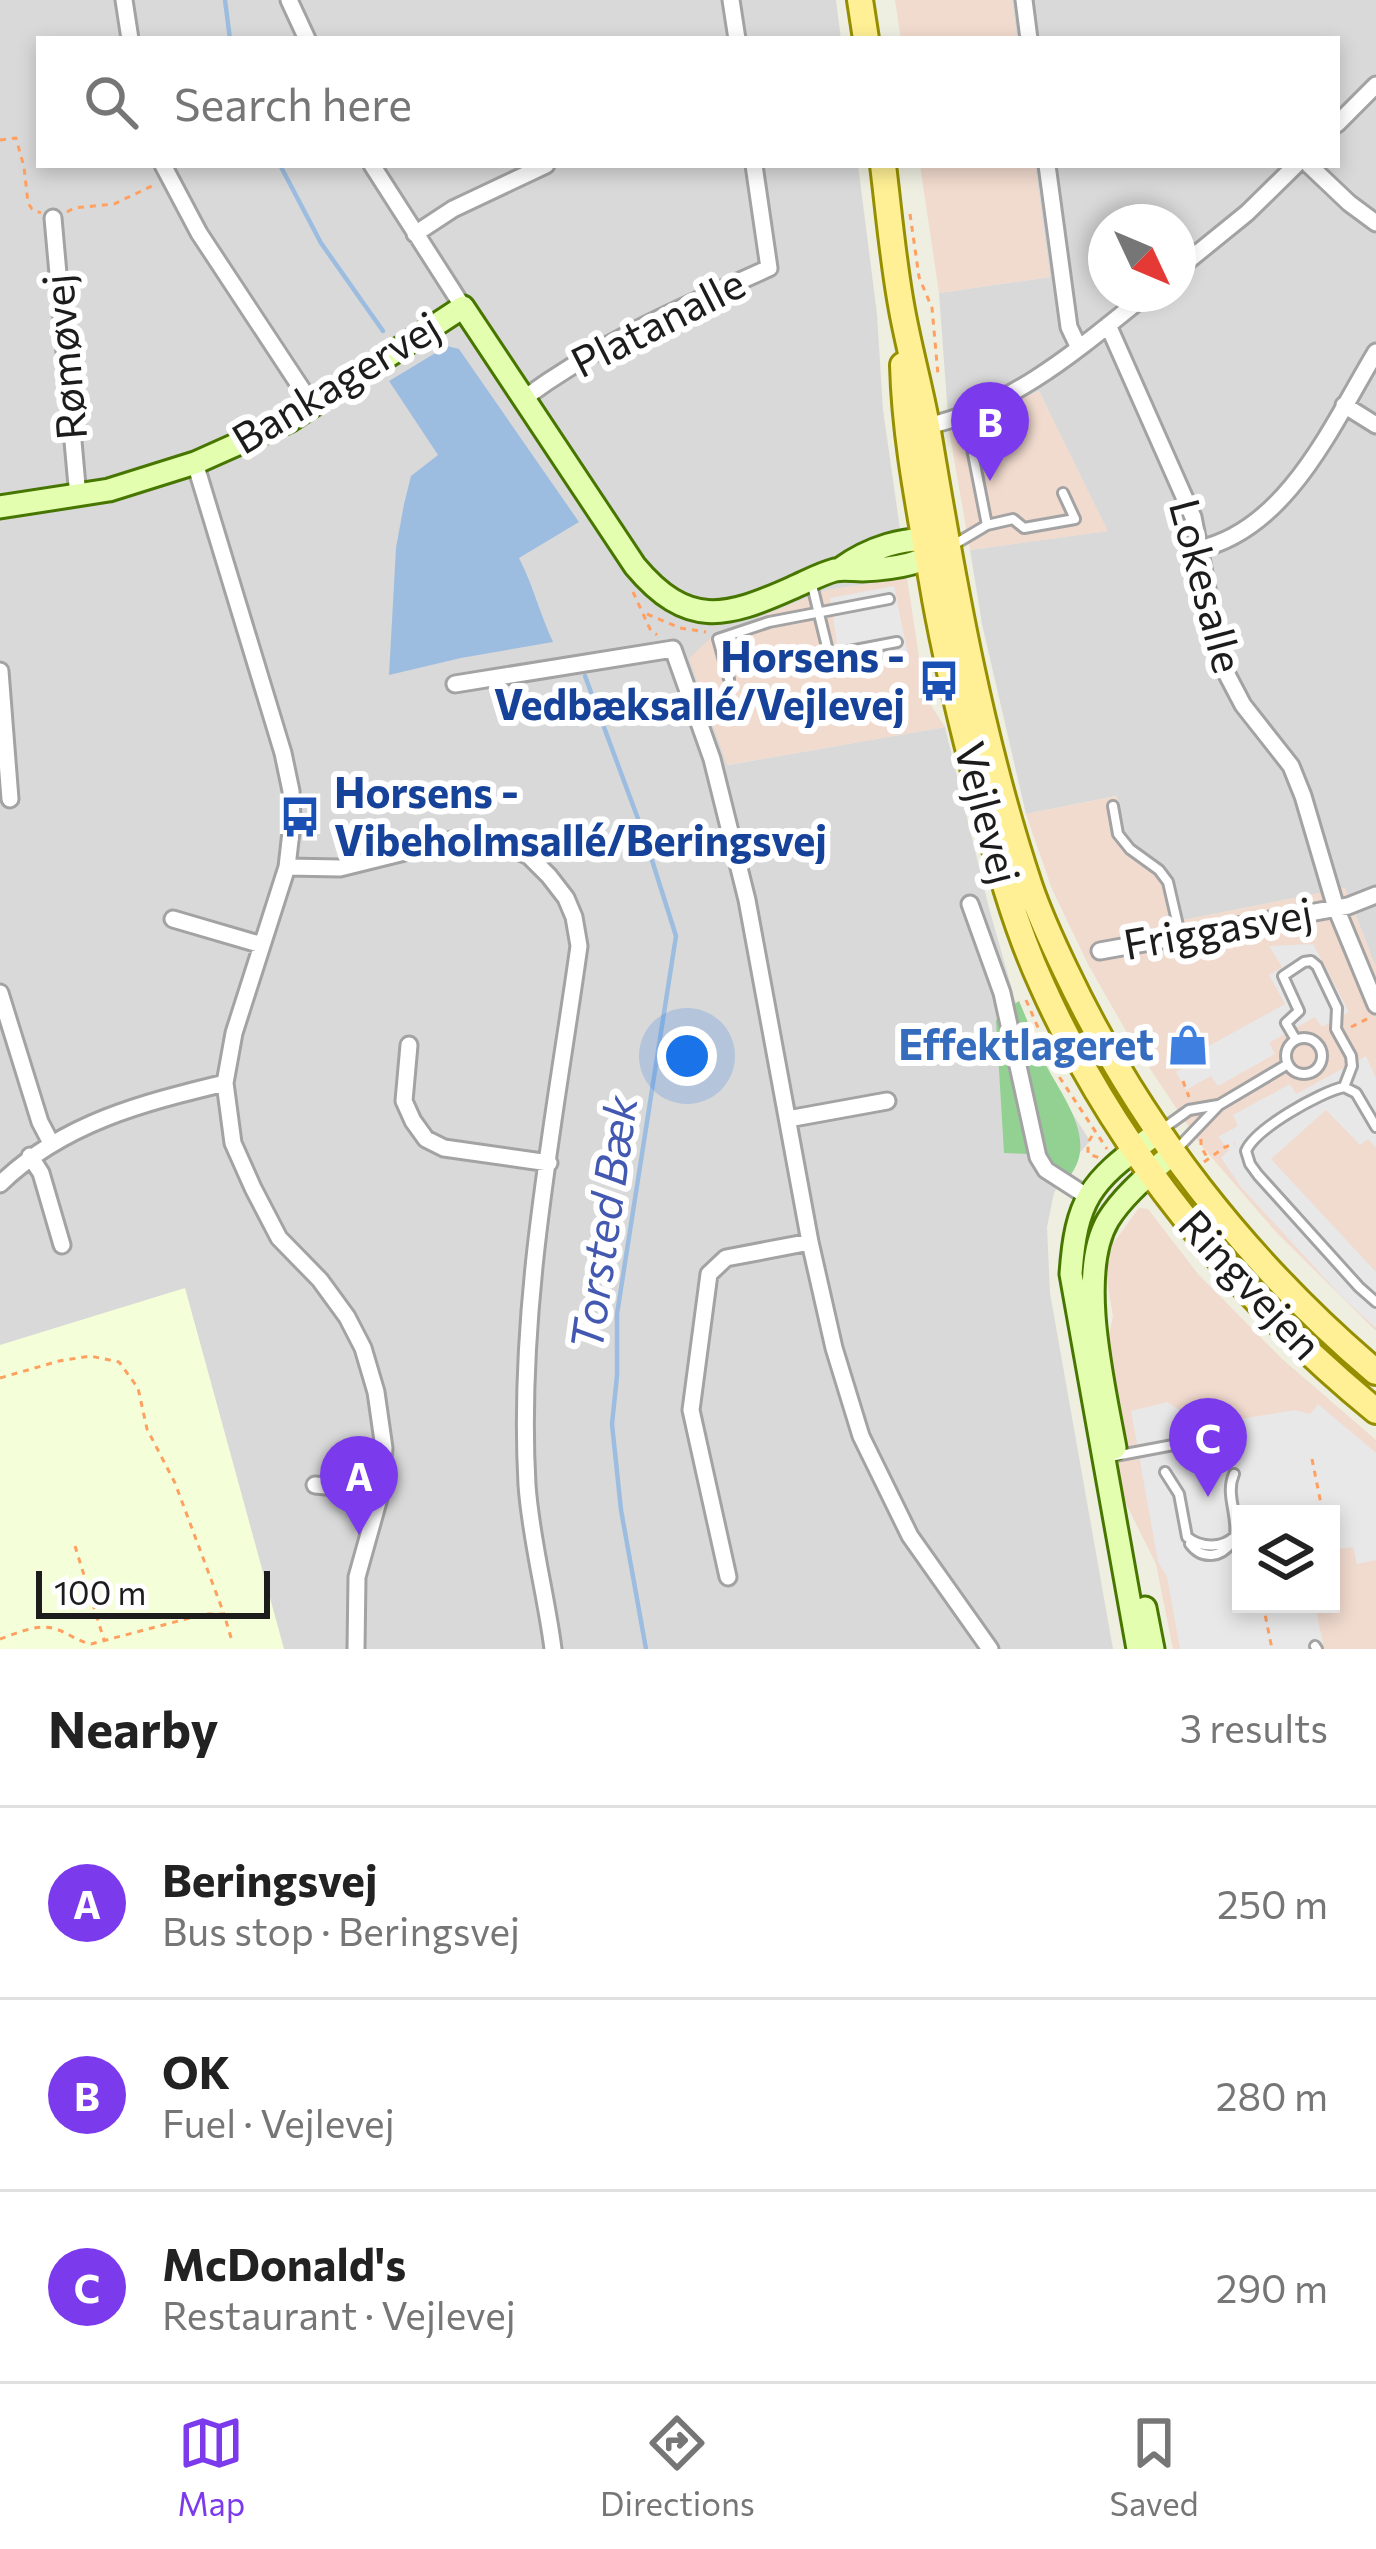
<!DOCTYPE html>
<meta charset="utf-8">
<style>
:root{--surface:#fff;--page:#f6f6f6;--text:#222;--muted:#767676;--line:#e0e0e0;--accent:#7c3aed}
body{margin:0;font-family:Commissioner,sans-serif;background:var(--page);color:var(--text)}
.controls{position:absolute;right:36px;bottom:36px;display:grid;overflow:hidden;border-radius:0px;box-shadow:0 6px 18px #0003}
.controls button{width:108px;height:108px;display:grid;place-items:center;padding:0;border:0;border-bottom:3px solid var(--line);background:var(--surface);color:var(--text);font:60px sans-serif}
.compass{position:absolute;left:1088px;top:204px;width:108px;height:108px;border-radius:50%;background:var(--surface);box-shadow:0 6px 18px #0003;rotate:134deg}
.scale{position:absolute;left:36px;bottom:30px;width:234px;box-sizing:border-box;padding-left:12px;border:6px solid #1c1c1c;border-top:0;font-size:33px;line-height:42px;white-space:nowrap;color:#1c1c1c;-webkit-text-stroke:9px #fff;paint-order:stroke}
.you{position:absolute;left:687px;top:1056px;width:42px;height:42px;margin:-30px;border:9px solid #fff;border-radius:50%;background:#1a73e8;box-shadow:0 0 0 18px #1a73e833}
.badge{display:grid;place-items:center;width:78px;height:78px;border-radius:50%;background:var(--accent);color:#fff;font-size:39px;font-weight:700}
.pin{position:absolute;translate:-50% -99px;filter:drop-shadow(0 3px 6px #0008)}
.pin::after{content:'';position:absolute;top:63px;width:42px;height:36px;background:inherit;clip-path:polygon(0 0,100% 0,50% 100%)}
.list{margin:0;padding:0;list-style:none}
h2{display:flex;justify-content:space-between;align-items:center;height:156px;margin:0;padding:0 48px;font-size:51px}
h2 small{font-size:39px;font-weight:400;color:var(--muted)}
.list li{display:grid;grid-template-columns:78px 1fr auto;gap:36px;align-items:center;box-sizing:border-box;height:192px;padding:0 48px;border-top:3px solid var(--line)}
.list b{display:block;font-size:45px;white-space:nowrap}
.list p{margin:0;font-size:39px;white-space:nowrap;color:var(--muted)}
.list em{font-size:39px;font-style:normal;color:var(--muted)}
.icon{flex:none;width:66px;height:66px;fill:none;stroke:currentColor;stroke-width:2;stroke-linecap:round;stroke-linejoin:round}
.map{position:relative;flex:none;width:1376px;height:1649px;overflow:hidden}
.search{position:absolute;background:var(--surface);box-shadow:0 6px 18px #0003;left:36px;right:36px;top:36px;height:132px;display:flex;align-items:center;gap:30px;box-sizing:border-box;padding:0 42px;border-radius:0px;color:var(--muted);font-size:45px}
.sheet{height:732px;background:var(--surface)}
nav{display:flex;justify-content:space-around;align-items:center;box-sizing:border-box;height:168px;border-top:3px solid var(--line);background:var(--surface);font-size:33px;color:var(--muted)}
nav a{display:grid;justify-items:center;gap:6px}
nav .on{color:var(--accent)}
.map>svg:first-child{display:block}
</style>
<div class="map">
<svg width="1376" height="1649" viewBox="0 0 1376 1649">
<rect width="100%" height="100%" fill="#eeeee1"/>
<path fill="#dad9d9" fill-rule="evenodd" d="M0,0h836l5,39h-802v126h819l19,149 6,96 24,168 -80,12 -114,46 15,129 217,-38 44,181 26,92 31,72 44,69 -23,27 -13,25 -7,34 3,66 63,356h-1113z
M1012,0h364v968l-31,-80 -162,32 -15,-47 -42,-35 -10,-42 -90,18 -44,-190 -12,-74 137,-19 -68,-140 -90,39 -10,-137 111,-16 -15,-112h302v-126h-320zM1106,222h72v72h-72z"/>
<path fill="#f1dace" fill-rule="evenodd" d="M895,0h117l5,39h-116z
M920,165h115l15,112 -111,16z
M1039,391l69,140 -138,19 -21,-120z
M907,578l18,118 20,31 -218,38 -38,-107 24,-22 114,-46z
M1117,796l9,42 42,35 15,47 162,-32 31,80v363l-101,-100 -74,-86 -67,-100 -45,-79 -37,-77 -26,-75z
M1139,1208l9,1 50,65 83,84 95,82v209h-203l-17,-85 -67,-135 24,-113 -7,-42 6,-29zM1241,1514h90v90h-90z"/>
<path fill="#f4ffd9" d="M185,1288l99,361h-284v-304z"/>
<path fill="#92d192" d="M1019,1001c9,21 17,42 26,62 17,34 54,77 24,114l-23,-21 -33,-151z
M1004,1015l19,85 6,54 -25,-1 -8,-133z"/>
<path fill="#e8e8e8" d="M894,586l14,69 -67,14 -11,-71z
M1313,944l36,68 -27,15 -7,-10 -46,26 6,11 -57,32 -7,-10 -25,14 -10,-18 14,-8 -3,-6 98,-54 -16,-29 13,-8 -13,-21z
M1366,1056l10,22v70l-8,-9 -8,6 -34,-35 -55,49 105,113v56l-35,-32 -100,-109 -20,-29 8,-8 -11,-13 20,-11 -5,-11 57,-31 6,10z
M1167,1402l37,23 90,-15 16,4 8,-10 58,49v107l-19,4 -4,-17 -22,3v-36h-90v90h74l9,45h-144l-13,-72 -9,-15 -27,-151z"/>
<path fill="#9dbde0" d="M447,346l12,3 120,173 -60,36c14,27 21,56 34,84l-92,16 -72,17 7,-127 8,-44 7,-28 27,-21 -49,-74z"/>
<g fill="none" stroke-linecap="round" stroke-linejoin="round">
<path stroke="#9dbde0" stroke-width="4.5" d="M225,0l5,39
M280,165l41,78 62,88
M585,676l59,159 32,101 -59,378v62l-5,48 9,86 25,139"/>
<g stroke="#a3a3a3" stroke-width="14">
<path id="lane" d="M987,525l26,-6 11,9 51,-9 -12,-26
M955,544l32,-19 -22,-112
M811,581l18,74 68,-13
M729,679l-11,-40 51,-17 120,-23
M1113,806l5,28 12,15 29,21 9,12 12,52
M1286 1056a18 18 0 1 1 36 0a18 18 0 1 1-36 0Z
M1296,1040l-10,-17 13,-12 -16,-35 21,-14 7,-1 6,5 20,42 -1,21 15,27 1,10 -8,21
M1344,1087c-24,5 -89,42 -98,64l4,13 8,11 101,112 17,15
M1344,1087l12,6 20,34
M1161,1130l28,-20 29,-5
M1176,1150l43,-45 69,-41
M1115,1456l111,-21
M1165,1472l14,22 8,43c14,11 35,12 48,-1 3,-22 -10,-42 -1,-62
M1190,1544c12,16 31,14 42,-2
M1315,1646l2,3"/>
</g>
<g stroke="#a3a3a3" stroke-width="21">
<path id="street" d="M124,0l6,39
M289,0l18,39
M731,0l6,39
M1024,0l5,39
M1337,124l39,-39
M163,165l36,68 114,173
M372,165l91,142
M1047,165l22,162 10,21
M1309,165l40,38 27,20
M53,218l25,279
M415,234l38,-25 93,-44
M1178,269l69,-56 49,-48
M1108,325l85,192 29,148 21,40 48,61 12,30 33,112 40,97
M523,399c79,-58 158,-91 246,-131l-15,-103
M1344,405l32,20
M927,426c86,-19 154,-79 220,-132
M195,463l88,290 8,38 1,32 -5,44 -53,166 -9,50 8,60 20,45 26,50 41,42 27,37 16,31 13,44 8,56 -3,43 -24,86 -1,72
M1199,549c89,-20 134,-126 177,-197
M0,671l10,128
M455,684l218,-35 39,110 35,141 63,342 24,106 27,88 49,100 80,113
M287,867l53,1 117,-29 40,3 32,14 20,20 17,22 8,19 5,29c-25,179 -62,359 -52,539 4,56 19,109 26,164
M970,904l32,89 36,164 8,13 42,27
M173,919l89,26
M1100,951l248,-45 28,-11
M0,993l40,129 11,21
M409,1045l-5,56 9,20 13,18 18,9 105,15
M788,1119l99,-18
M30,1156l11,17 21,72
M0,1184c63,-61 142,-81 225,-101
M315,1485l66,6
M728,1577l-37,-167 18,-136 17,-16 84,-16"/>
</g>
<g stroke="#477600" stroke-width="27">
<path id="secondary" d="M0,507l109,-17 86,-27 94,-42 174,-114 172,259c52,62 90,52 157,22 14,-6 28,-14 43,-18 9,-2 18,0 27,0 26,-1 60,-5 80,-21
M840,569c26,-19 68,-36 100,-26
M1115,1448c-11,-61 -39,-174 -7,-228 16,-26 43,-47 65,-67
M1145,1608l8,41
M1138,1649l-67,-375c5,-74 19,-92 78,-135"/>
</g>
<g stroke="#948e00" stroke-width="30">
<path id="primary" d="M860,0l6,39
M883,165c6,48 10,97 19,145 8,44 21,88 28,133 25,150 52,300 100,444 10,29 23,57 36,84 73,154 180,291 310,401
M903,365c2,79 19,157 32,234 12,66 28,131 45,195 17,65 34,130 62,191 74,166 194,311 334,426"/>
</g>
<path stroke="#ffa061" stroke-width="3" stroke-dasharray="6 6" stroke-linecap="butt" d="M0,140l16,-2 8,29 4,36 4,6 9,4
M67,212l7,-4 40,-4 40,-19
M910,214l9,63 13,31 6,67
M633,592l17,37 7,6
M647,614l33,14 26,4
M1026,1000l34,78 47,71
M1351,1027l18,-9
M1183,1081l6,16
M1092,1136l-4,6v12l12,4
M1201,1139v8l6,10
M1204,1162l21,-15 10,-3
M0,1378l59,-17 31,-5 29,6 19,26 9,41 28,54 49,131
M1312,1459l11,55
M75,1546l29,94
M1263,1604l9,45
M0,1639c15,-5 36,-15 52,-11 14,3 24,13 39,16l114,-30h19l8,27"/>
<use href="#lane" stroke="#fff" stroke-width="8"/>
<use href="#street" stroke="#fff" stroke-width="15"/>
<use href="#secondary" stroke="#e3feaf" stroke-width="21"/>
<use href="#primary" stroke="#fff095" stroke-width="24"/>
</g>
<defs>
<g id="bus-bare" transform="scale(3.24)"><path d="M-5-6H5V4H4V6H2V4H-2V6H-4V4H-5ZM-3.5-4V0h7V-4ZM-3.5 1.2v1.5H-2V1.2ZM2 1.2v1.5H3.5V1.2Z" fill="#1a4fb4" stroke="#fff" stroke-width="2.5" paint-order="stroke"/></g>
<g id="shop-bare" transform="scale(3.24)"><path d="M-5-2.5h2.3a2.7 3.5 0 0 1 5.4 0H5L5.5 6h-11ZM-1.5-2.5h3a1.5 2.3 0 0 0-3 0Z" fill="#3f7fe0" stroke="#fff" stroke-width="2.5" paint-order="stroke"/></g>
</defs>
<g fill-rule="evenodd">
<use href="#bus-bare" x="939" y="681"/>
<use href="#bus-bare" x="300" y="817"/>
<use href="#shop-bare" x="1188" y="1045"/>
</g>
<g text-anchor="middle" stroke-width="12" stroke-linejoin="round" paint-order="stroke">
<g font-size="42" fill="#1c1c1c" stroke="#fff">
<text transform="translate(658 323) rotate(-27)" y="15">Platanalle</text>
<text transform="translate(65 357) rotate(-95)" y="15">Rømøvej</text>
<text transform="translate(336 383) rotate(-31)" y="15">Bankagervej</text>
<text transform="translate(1206 586) rotate(75)" y="15">Lokesalle</text>
<text transform="translate(987 813) rotate(75)" y="15">Vejlevej</text>
<text transform="translate(1218 929) rotate(-10)" y="15">Friggasvej</text>
<text transform="translate(1250 1285) rotate(47)" y="15">Ringvejen</text>
</g>
<g font-size="42" font-weight="bold" fill="#164399" stroke="#fff" text-anchor="end">
<text x="905" y="672">Horsens -<tspan x="905" dy="48">Vedbæksallé/Vejlevej</tspan></text>
<text x="334" y="808" text-anchor="start">Horsens -<tspan x="334" dy="48">Vibeholmsallé/Beringsvej</tspan></text>
</g>
<g font-size="42" font-weight="bold" fill="#366cbe" stroke="#fff" text-anchor="end">
<text x="1154" y="1060">Effektlageret</text>
</g>
<g font-size="45" font-style="italic" fill="#4359b1" stroke="#fff">
<text transform="translate(604 1223) rotate(-82)" y="16">Torsted Bæk</text>
</g>
</g>
</svg>
<div class="controls">
<button><svg class="icon" aria-label="layers" viewBox="0 0 24 24"><path d="M12 4l9 5-9 5-9-5zM3 14l9 5 9-5"/></svg></button>
</div>
<svg class="compass" viewBox="-18 -18 36 36"><path d="M0-13l5 13h-10z" fill="#e53935"/><path d="M0 13l5-13h-10z" fill="#767676"/></svg>
<div class="scale">100 m</div>
<div class="you"></div>
<div class="pin badge" style="left:359px;top:1535px">A</div>
<div class="pin badge" style="left:990px;top:481px">B</div>
<div class="pin badge" style="left:1208px;top:1497px">C</div>
<div class="search"><svg class="icon" aria-label="search" viewBox="0 0 24 24"><circle cx="10" cy="10" r="6"/><path d="M15 15l6 6"/></svg>Search here</div>
</div>
<section class="sheet">
<h2>Nearby<small>3 results</small></h2>
<ul class="list">
<li><span class="badge">A</span><div><b>Beringsvej</b><p>Bus stop · Beringsvej</p></div><em>250 m</em></li>
<li><span class="badge">B</span><div><b>OK</b><p>Fuel · Vejlevej</p></div><em>280 m</em></li>
<li><span class="badge">C</span><div><b>McDonald's</b><p>Restaurant · Vejlevej</p></div><em>290 m</em></li>
</ul>
</section>
<nav>
<a class="on"><svg class="icon" aria-label="map" viewBox="0 0 24 24"><path d="M3 6l6-2 6 2 6-2v14l-6 2-6-2-6 2zM9 4v14M15 6v14"/></svg>Map</a>
<a><svg class="icon" aria-label="directions" viewBox="0 0 24 24"><path d="M12 3l9 9-9 9-9-9zM9 14v-3h6M13 9l2 2-2 2"/></svg>Directions</a>
<a><svg class="icon" aria-label="saved" viewBox="0 0 24 24"><path d="M7 4h10v16l-5-4-5 4z"/></svg>Saved</a>
</nav>
